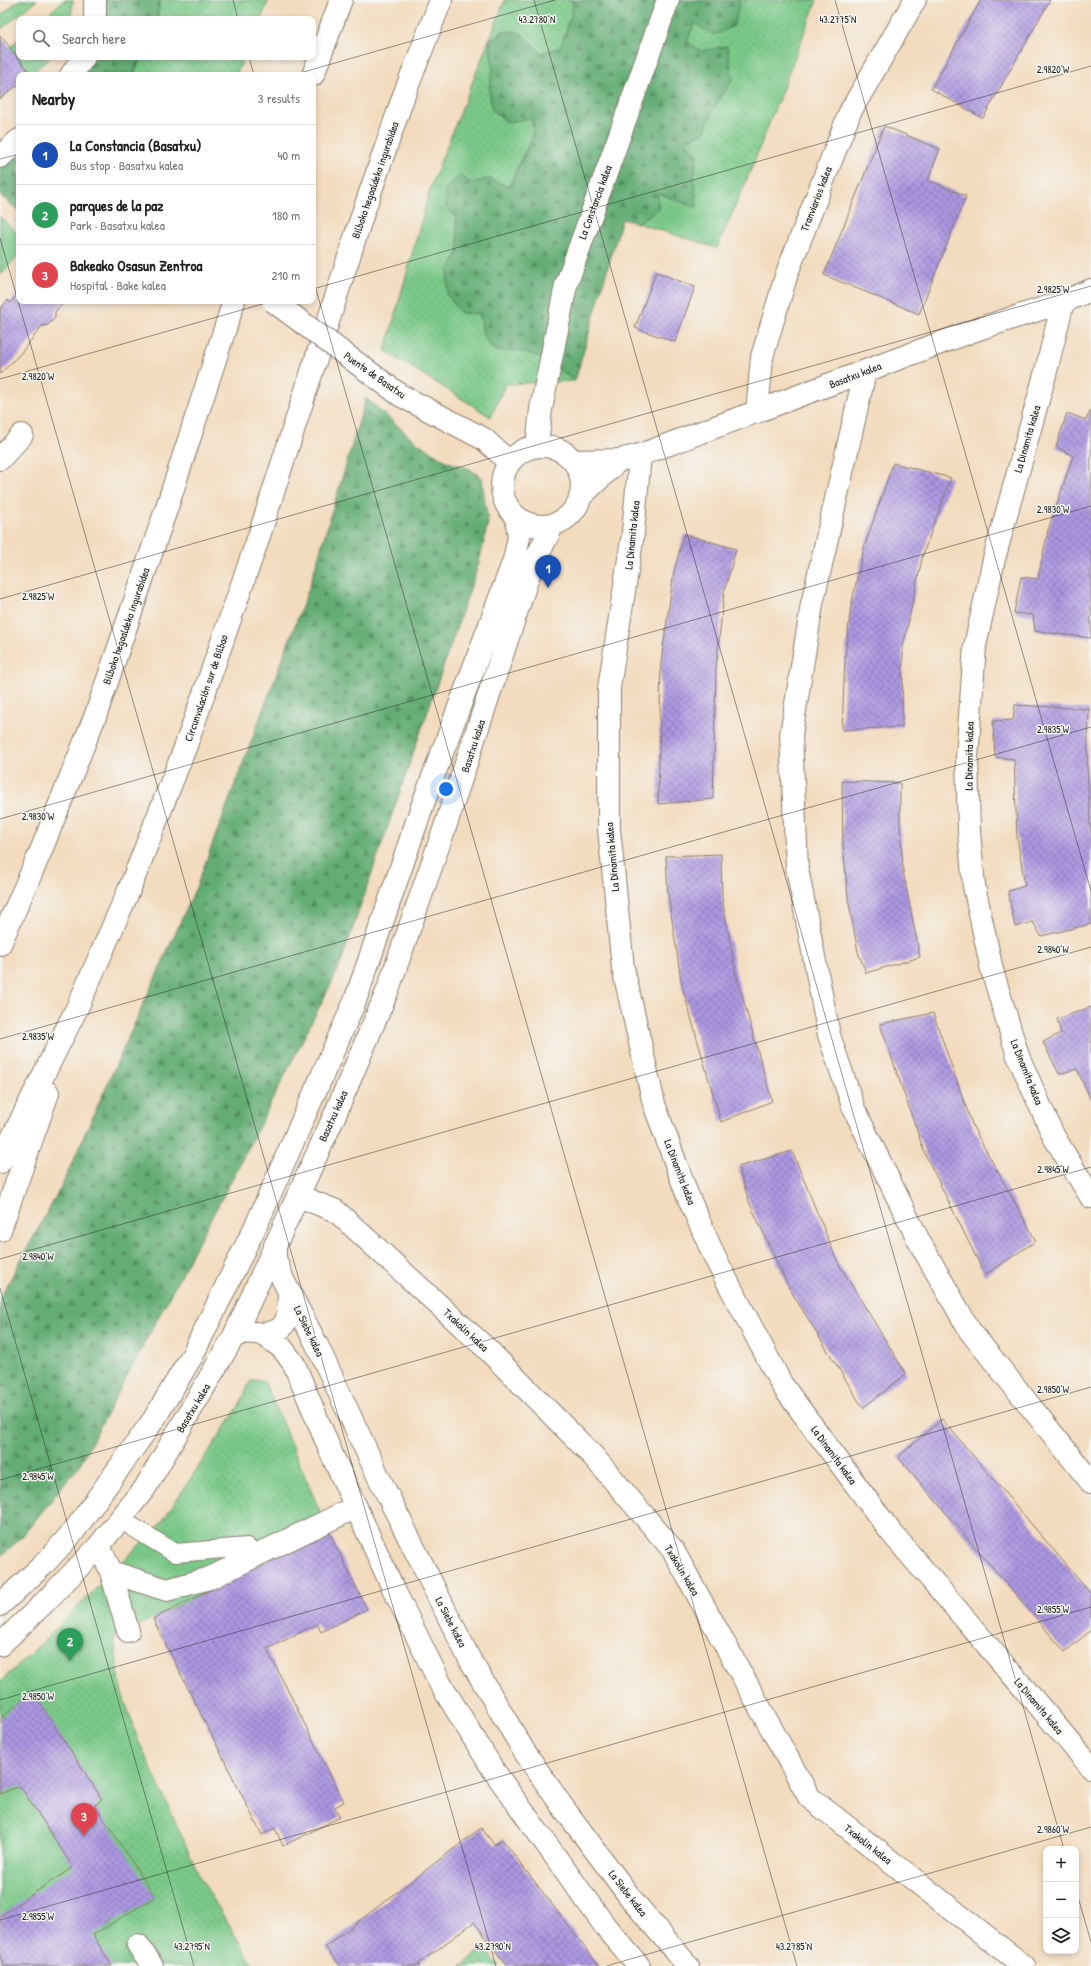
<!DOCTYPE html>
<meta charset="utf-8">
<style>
:root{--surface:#fff;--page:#f2f2f2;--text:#222;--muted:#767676;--line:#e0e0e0;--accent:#c8321e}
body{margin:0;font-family:"Patrick Hand",sans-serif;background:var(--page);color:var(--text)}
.controls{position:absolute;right:12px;bottom:12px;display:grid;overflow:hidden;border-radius:8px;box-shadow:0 2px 6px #0003}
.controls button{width:36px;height:36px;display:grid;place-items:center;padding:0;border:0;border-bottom:1px solid var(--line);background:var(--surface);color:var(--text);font:20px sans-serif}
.you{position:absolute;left:446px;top:789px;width:14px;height:14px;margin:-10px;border:3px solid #fff;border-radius:50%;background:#1a73e8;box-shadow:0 0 0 6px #1a73e833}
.badge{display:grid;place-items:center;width:26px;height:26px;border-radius:50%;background:var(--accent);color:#fff;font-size:13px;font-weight:700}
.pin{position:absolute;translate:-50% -33px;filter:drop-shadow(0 1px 2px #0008)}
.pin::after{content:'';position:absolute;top:21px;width:14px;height:12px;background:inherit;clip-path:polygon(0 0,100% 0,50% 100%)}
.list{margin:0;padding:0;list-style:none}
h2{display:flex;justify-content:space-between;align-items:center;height:52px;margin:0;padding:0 16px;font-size:17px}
h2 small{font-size:13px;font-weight:400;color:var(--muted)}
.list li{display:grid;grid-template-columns:26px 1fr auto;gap:12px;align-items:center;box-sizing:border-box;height:60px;padding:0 16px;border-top:1px solid var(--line)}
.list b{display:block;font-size:15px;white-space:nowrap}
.list p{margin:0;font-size:13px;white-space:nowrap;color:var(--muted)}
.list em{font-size:13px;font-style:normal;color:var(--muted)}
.icon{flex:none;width:22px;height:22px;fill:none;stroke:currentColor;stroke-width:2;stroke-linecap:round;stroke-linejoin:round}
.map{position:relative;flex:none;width:1091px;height:1966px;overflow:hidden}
.search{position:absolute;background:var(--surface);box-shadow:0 2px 6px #0003;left:16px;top:16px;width:300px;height:44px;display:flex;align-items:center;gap:10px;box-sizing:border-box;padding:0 14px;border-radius:8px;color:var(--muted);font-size:15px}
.panel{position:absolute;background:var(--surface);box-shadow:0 2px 6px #0003;left:16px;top:72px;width:300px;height:232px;border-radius:8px}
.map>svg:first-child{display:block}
</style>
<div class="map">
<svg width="1091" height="1966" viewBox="0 0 1091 1966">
<defs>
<pattern id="green-dots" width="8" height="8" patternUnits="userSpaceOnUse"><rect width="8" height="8" fill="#7ac988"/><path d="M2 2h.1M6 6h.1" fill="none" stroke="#69ac75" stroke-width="1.8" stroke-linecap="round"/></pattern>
<pattern id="forest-firs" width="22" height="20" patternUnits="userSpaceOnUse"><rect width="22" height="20" fill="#63ad74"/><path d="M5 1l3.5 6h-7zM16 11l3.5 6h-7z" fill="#518c5e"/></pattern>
<pattern id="building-cross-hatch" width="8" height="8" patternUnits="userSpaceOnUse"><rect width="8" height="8" fill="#ac97e1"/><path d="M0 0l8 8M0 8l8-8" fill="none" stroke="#8b7ab6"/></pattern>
</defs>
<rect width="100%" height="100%" fill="#f6f6f2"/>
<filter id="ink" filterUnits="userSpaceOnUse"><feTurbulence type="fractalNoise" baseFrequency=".025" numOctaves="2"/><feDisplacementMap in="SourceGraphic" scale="8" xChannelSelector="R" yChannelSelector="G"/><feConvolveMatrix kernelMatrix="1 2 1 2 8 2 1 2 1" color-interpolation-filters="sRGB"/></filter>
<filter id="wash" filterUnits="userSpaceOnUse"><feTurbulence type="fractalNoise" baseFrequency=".012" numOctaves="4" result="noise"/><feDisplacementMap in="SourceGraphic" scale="16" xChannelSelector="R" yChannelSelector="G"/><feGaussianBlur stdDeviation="0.9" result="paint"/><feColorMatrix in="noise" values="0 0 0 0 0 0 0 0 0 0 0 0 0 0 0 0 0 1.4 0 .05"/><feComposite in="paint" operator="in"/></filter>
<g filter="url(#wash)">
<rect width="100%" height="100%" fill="#f3dbbd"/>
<path fill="url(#green-dots)" stroke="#4b7252" d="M19,0h18l-37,30v-14z
M64,0h9l-2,19h-29z
M160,0h109l-8,19h-104z
M505,0h68l-1,13 -12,35 -19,5c-21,-20 -24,-30 -52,-13l4,27 -3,21 17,34 25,-4 1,18 -12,23 -12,28 -20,-8 -18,5 -25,23 10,11 3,33 -11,21 32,42 3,21 11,15c41,-2 49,9 81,31l-70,3 -14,33 -106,-66 46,-165z
M740,0h77l-64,165 -36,83 -80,-25 21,-14 -1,-17 40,15 -3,-28 3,-24 -12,-15 19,-7 9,-24 20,-30 -32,-28 -14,-9 7,-19z
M19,39v18h32l-20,17 -21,-27z
M141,57h103l-8,18h-102z
M0,217l19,18v19l-19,22z
M251,1380l13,1 64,149 -214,108 7,52 17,49 63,140 53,87h-254v-284l45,-42 116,-117 78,-117z
M485,1948l14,18h-39z"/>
<path fill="url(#forest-firs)" stroke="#406448" d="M95,0h65l-3,19h-62z
M573,0h167l-6,26 -20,9 -20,-12 -7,19 14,9 26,-5 6,33 -20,30 -9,24 -19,7 12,15 -3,24 3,29 -39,-15v16l-21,14 -15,-4 -47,162c-32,-22 -40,-33 -81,-30l-11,-16 -3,-21 -19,-1 -14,-18 1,-23 11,-21 -3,-33 -10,-11 -1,-18 14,-13 12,7 18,-4 20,8 24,-51 -1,-18 -25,4 -15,-12 -3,-22 4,-21 -4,-27 15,-9 17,2 20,20 19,-5 12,-35z
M84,57h57l-8,18h-62z
M19,140v71l-19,-16v-38z
M366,398l49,43 33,21 22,7 12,9 6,45 -9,40 -140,405 -102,202 -158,296 -58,72 -21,19v-259l61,-111 136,-302 112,-297z"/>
<g id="blocks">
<path fill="url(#building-cross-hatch)" d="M981,0h69l-67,118 -52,-29z
M0,35l31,39 -12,1v9l-19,15z
M884,126l56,23 -12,31 38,16 -47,118 -95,-39z
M656,272l39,15 -20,55 -40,-14z
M19,293v8h46l-10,11v6l-7,7 -6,1 -21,27 -21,21v-65l8,-9 2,3z
M1091,410v228l-56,-7 -2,-16 -19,-2 7,-36 17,2 10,-49 25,-74 -17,-9 11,-34 19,7z
M893,463l58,15 -28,76 -20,93 -1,80 -60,3 3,-73 6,-51 13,-58z
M684,534l52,15 -12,43 -8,76 -3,131 -55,5 3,-141 13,-92z
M1015,705l74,4 -2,58 4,69v88l-50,12 -8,-14 -18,5 -7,-36 17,-5 -8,-49 -3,-78 -19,-2 -2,-36 20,-1z
M842,781l58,2v43l3,45 17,86 -54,16 -8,-21 -10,-54 -5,-54z
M721,854l1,45 14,75 36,127 -51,21 -39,-136 -14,-92 -2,-38z
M1091,1007v93l-14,-31 -18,5 -16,-32 18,-9 -4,-14z
M933,1013l40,114 63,114 -51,34 -60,-121 -45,-130z
M792,1151l45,110 69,113 -43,34 -74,-120 -39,-84 -12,-37z
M942,1419l149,175v36l-26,22 -167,-195z
M328,1530l39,79 -46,23 -4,-8 -50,25 77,153 -9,5 5,10 -57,29 -8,-18 -13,7 -109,-216z
M32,1691l70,108 -7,6 60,92 -62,38 19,31h-107l-5,-8v-42l73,-49 -53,-81 -20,8v-75z
M481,1828l14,17 7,-6 97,127h-92l-33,-44 -56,42 2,2h-80l-15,-19z"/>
</g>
</g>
<g filter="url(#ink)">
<use href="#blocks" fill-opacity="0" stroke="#887c6c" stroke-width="1"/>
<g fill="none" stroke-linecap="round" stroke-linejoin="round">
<g stroke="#887c6c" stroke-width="20">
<path id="service" d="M120,1519l55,34 72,-6"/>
</g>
<g stroke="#887c6c" stroke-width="24">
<path id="pedestrian" d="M484,439l25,23
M306,1199l30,12 151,138 106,107 80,94 136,247 215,169
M104,1556l7,16 17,59
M111,1572l56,18 43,-12 146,-71"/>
</g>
<g stroke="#887c6c" stroke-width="24">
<path id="minor" d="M95,19v-19
M71,75l13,-18
M0,157l19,-17
M1063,302l-17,69 -52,188 -19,87 -8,112 2,74 5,54 18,84 26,86 36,81 37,60
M865,372l-53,232 -21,131 6,133 32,167 25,74 66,134 50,88 121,151
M757,412l5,-55 25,-84 63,-161 65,-112
M502 486a40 40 0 1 1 80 0a40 40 0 1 1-80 0Z
M537,446l4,-37 25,-124 102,-285
M640,455l-7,78 -24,155v141l14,139 31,136 33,90 28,64 67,127 108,146 201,236
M0,459l22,-24
M573,461l46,-1 21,-5 338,-126 85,-27 28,-12
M580,497l39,-37
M275,1245v13l8,22 33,63 65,139 88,176 55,93 38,55 71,95 55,65
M263,1334c28,-3 25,-19 26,-43
M234,1336l12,-4 17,2 19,14 12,16 39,93 59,129 48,97 54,88 111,155 34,40
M0,1605l43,-40 31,-34 80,-112 39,-65 65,-133 97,-220 69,-200 90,-241 5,-23 -3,-20
M0,1645l44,-42 53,-55 48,-60 89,-152 99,-217 54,-127 58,-165 86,-259 22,-43
M138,1945l14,21"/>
</g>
<g stroke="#887c6c" stroke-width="24">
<path id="motorway" d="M313,75l28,-75
M0,944l40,-91 56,-139 72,-210 66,-203
M0,1162l78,-156 51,-116 56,-142 74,-212 104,-323 41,-118 37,-95
M0,1230l48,-137"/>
</g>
<use href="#service" stroke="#fff" stroke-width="18"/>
<use href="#pedestrian" stroke="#fff" stroke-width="22"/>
<use href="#minor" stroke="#fff" stroke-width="22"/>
<use href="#motorway" stroke="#fff" stroke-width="22"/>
<g stroke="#887c6c" stroke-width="24" stroke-linecap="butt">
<path id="pedestrian-bridge" d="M273,301l127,94 84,44"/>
</g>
<use href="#pedestrian-bridge" stroke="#fff" stroke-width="22"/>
</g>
</g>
<path fill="none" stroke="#1c1c1c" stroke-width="1" stroke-opacity="0.45" d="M233,0l5,19M534,0l530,1849M835,0l256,891M249,57l5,18M293,75l262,-75M0,159l19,-5M0,238l496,1728M313,279l484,1687M313,289l778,-223M0,379l273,-78M0,599l1091,-313M0,819l1091,-313M0,1039l1091,-312M0,1259l1091,-312M0,1288l194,678M0,1480l1091,-313M0,1700l1091,-313M1076,1890l15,52M0,1920l1091,-313M606,1966l485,-139"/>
<g text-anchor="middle" stroke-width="3" stroke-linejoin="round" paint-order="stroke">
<g font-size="11" fill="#1c1c1c" stroke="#f6f6f2">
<text transform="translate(375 180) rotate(-71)" y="4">Bilboko hegoaldeko ingurabidea</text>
<text transform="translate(816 199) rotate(-69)" y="4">Tranviarios kalea</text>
<text transform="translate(595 202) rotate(-70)" y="4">La Constancia kalea</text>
<text transform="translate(375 375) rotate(35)" y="4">Puente de Basatxu</text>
<text transform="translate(855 375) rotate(-21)" y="4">Basatxu kalea</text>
<text transform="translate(1027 439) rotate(-74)" y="4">La Dinamita kalea</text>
<text transform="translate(632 535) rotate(-84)" y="4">La Dinamita kalea</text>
<text transform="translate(126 626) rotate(-71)" y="4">Bilboko hegoaldeko ingurabidea</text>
<text transform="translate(206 688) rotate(-71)" y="4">Circunvalación sur de Bilbao</text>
<text transform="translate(473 746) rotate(-72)" y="4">Basatxu kalea</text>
<text transform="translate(969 756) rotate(-89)" y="4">La Dinamita kalea</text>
<text transform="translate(612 857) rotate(-95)" y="4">La Dinamita kalea</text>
<text transform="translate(1027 1072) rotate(68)" y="4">La Dinamita kalea</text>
<text transform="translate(333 1116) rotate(-66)" y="4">Basatxu kalea</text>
<text transform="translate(680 1172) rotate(69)" y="4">La Dinamita kalea</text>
<text transform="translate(466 1330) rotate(43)" y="4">Txakolin kalea</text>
<text transform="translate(309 1331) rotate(64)" y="4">La Siebe kalea</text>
<text transform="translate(193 1408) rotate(-59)" y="4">Basatxu kalea</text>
<text transform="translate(834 1455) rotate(54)" y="4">La Dinamita kalea</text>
<text transform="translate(682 1570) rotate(59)" y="4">Txakolin kalea</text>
<text transform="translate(451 1622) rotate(63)" y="4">La Siebe kalea</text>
<text transform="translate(1039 1706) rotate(50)" y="4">La Dinamita kalea</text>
<text transform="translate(868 1844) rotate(38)" y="4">Txakolin kalea</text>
<text transform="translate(628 1893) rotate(52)" y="4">La Siebe kalea</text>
</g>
</g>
<g font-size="10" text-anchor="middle" fill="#1c1c1c" stroke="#f6f6f2" stroke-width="3" stroke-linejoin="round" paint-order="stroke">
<text x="537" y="23">43.2780°N</text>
<text x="838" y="23">43.2775°N</text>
<text x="1053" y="73">2.9820°W</text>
<text x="1053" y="293">2.9825°W</text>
<text x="38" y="380">2.9820°W</text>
<text x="1053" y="513">2.9830°W</text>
<text x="38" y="600">2.9825°W</text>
<text x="1053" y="733">2.9835°W</text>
<text x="38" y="820">2.9830°W</text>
<text x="1053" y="953">2.9840°W</text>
<text x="38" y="1040">2.9835°W</text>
<text x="1053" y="1173">2.9845°W</text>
<text x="38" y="1260">2.9840°W</text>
<text x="1053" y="1393">2.9850°W</text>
<text x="38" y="1480">2.9845°W</text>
<text x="1053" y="1613">2.9855°W</text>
<text x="38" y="1700">2.9850°W</text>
<text x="1053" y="1833">2.9860°W</text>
<text x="38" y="1920">2.9855°W</text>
<text x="192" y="1950">43.2795°N</text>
<text x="493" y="1950">43.2790°N</text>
<text x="794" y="1950">43.2785°N</text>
</g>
</svg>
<div class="controls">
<button>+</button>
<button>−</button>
<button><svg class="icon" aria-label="layers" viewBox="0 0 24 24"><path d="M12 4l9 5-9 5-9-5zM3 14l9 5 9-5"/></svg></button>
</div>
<div class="you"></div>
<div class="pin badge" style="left:548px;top:588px;background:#1a4fb4">1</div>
<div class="pin badge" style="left:70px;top:1661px;background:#2e9e5b">2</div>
<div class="pin badge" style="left:84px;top:1836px;background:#e0444e">3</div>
<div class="search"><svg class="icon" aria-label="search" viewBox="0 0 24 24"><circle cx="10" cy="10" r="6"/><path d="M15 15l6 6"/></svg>Search here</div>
<section class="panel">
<h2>Nearby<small>3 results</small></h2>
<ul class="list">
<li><span class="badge" style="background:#1a4fb4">1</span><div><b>La Constancia (Basatxu)</b><p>Bus stop · Basatxu kalea</p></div><em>40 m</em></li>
<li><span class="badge" style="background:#2e9e5b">2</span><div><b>parques de la paz</b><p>Park · Basatxu kalea</p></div><em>180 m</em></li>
<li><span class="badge" style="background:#e0444e">3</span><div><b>Bakeako Osasun Zentroa</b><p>Hospital · Bake kalea</p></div><em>210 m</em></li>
</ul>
</section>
</div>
